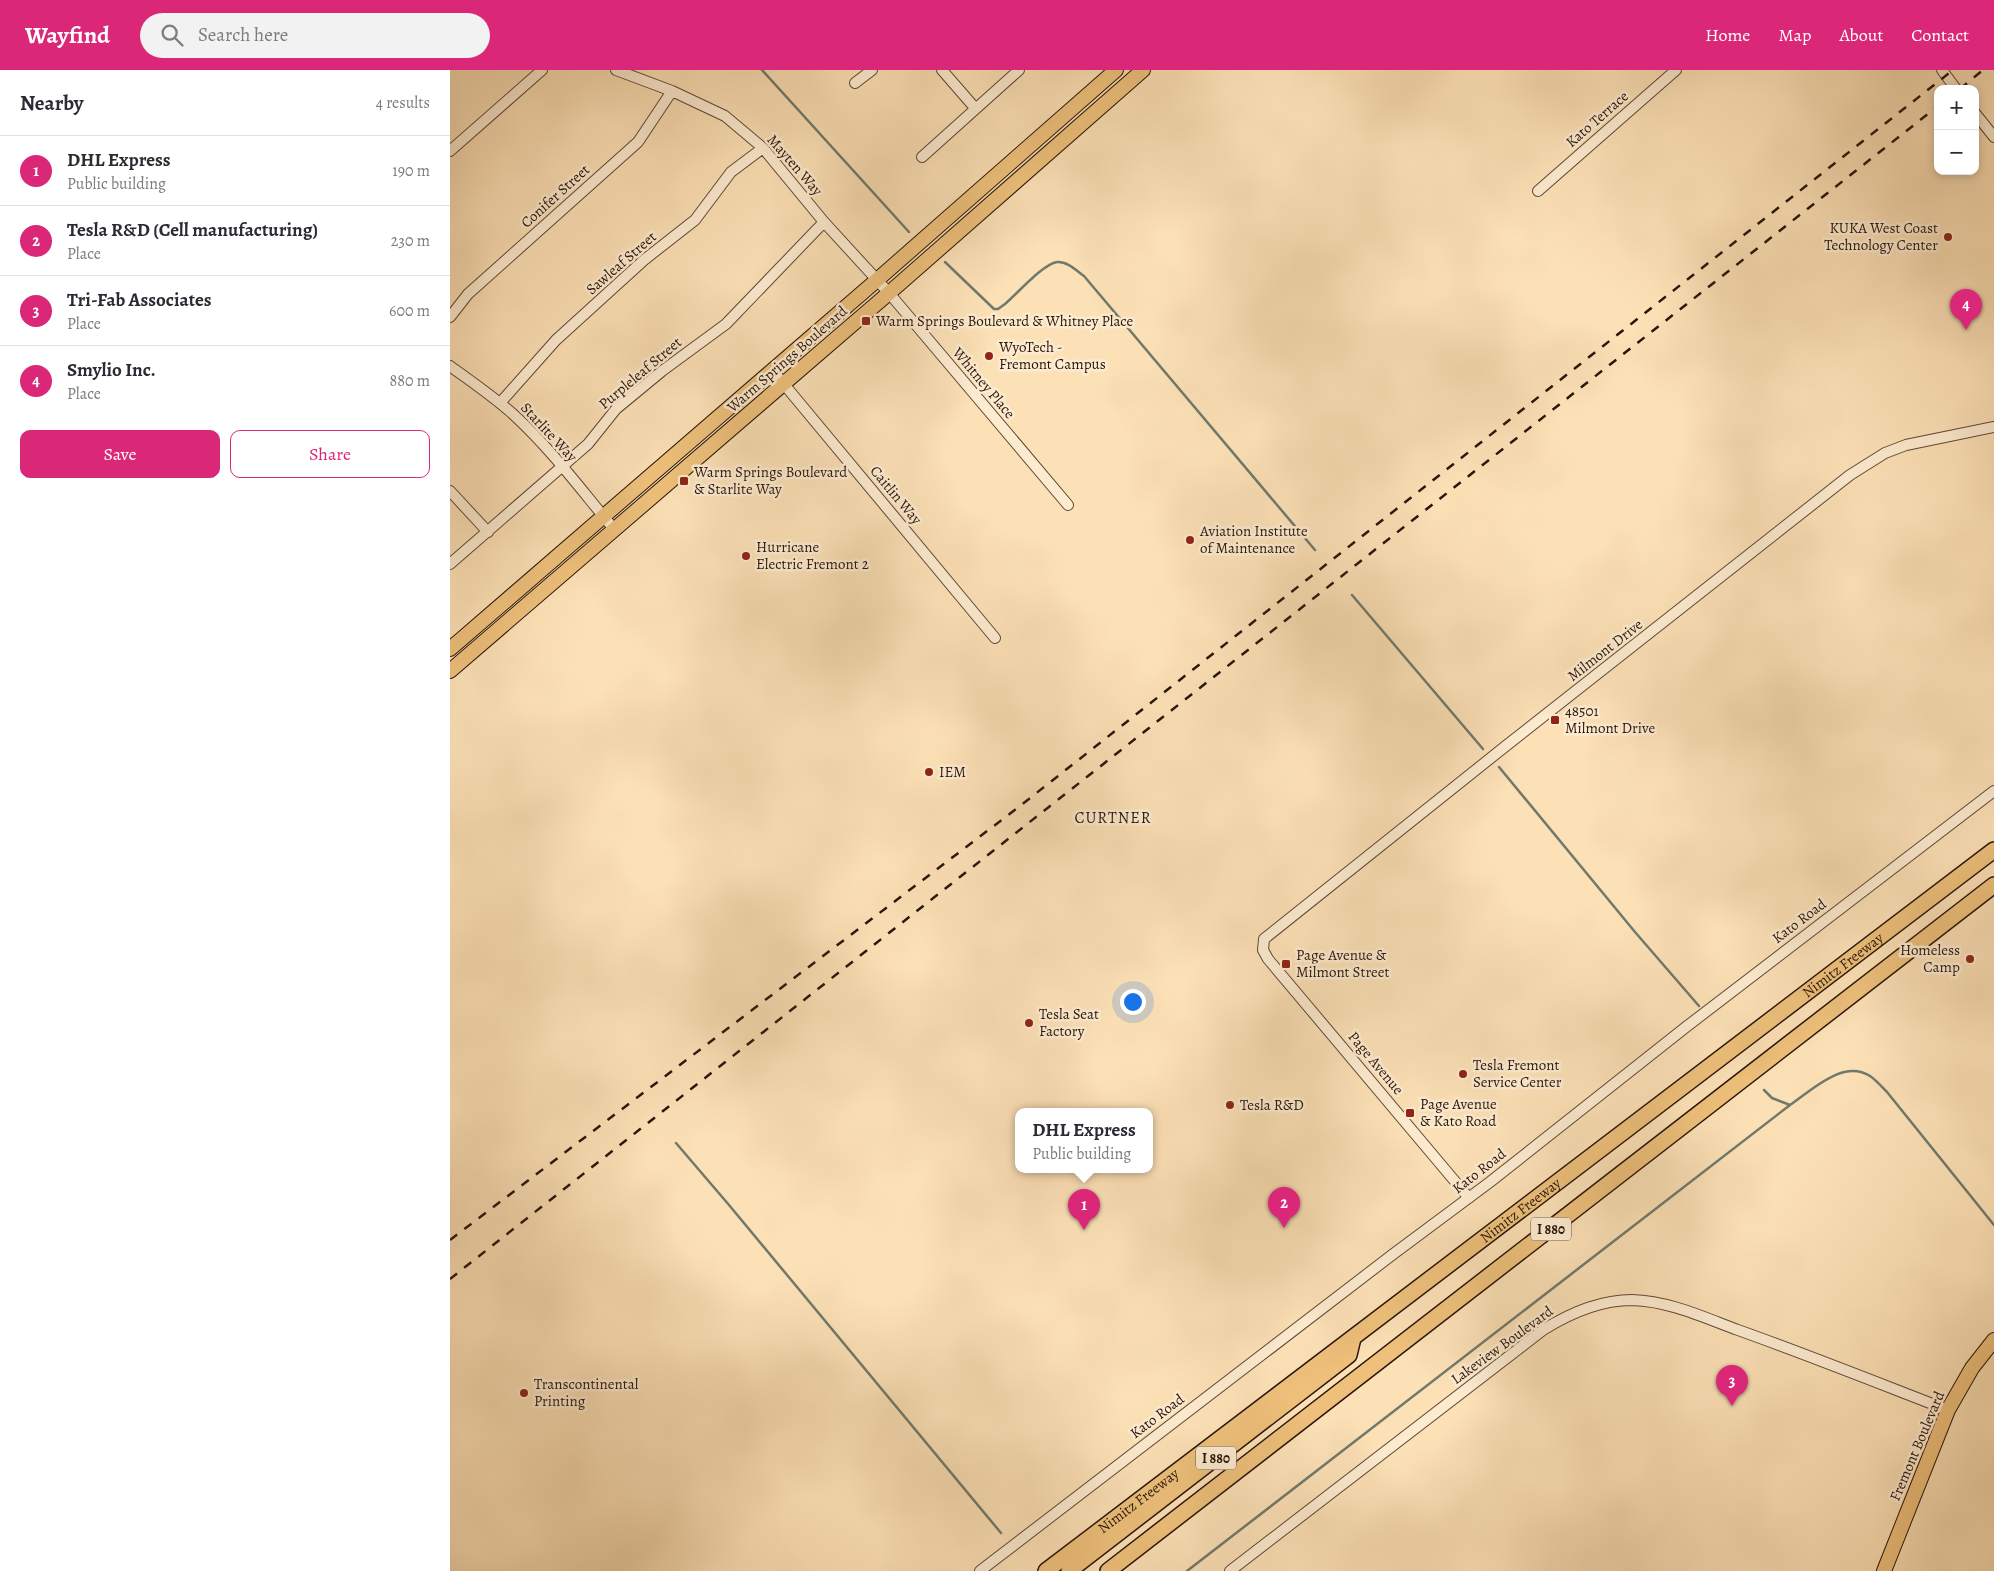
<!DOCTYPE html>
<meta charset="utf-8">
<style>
:root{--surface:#fff;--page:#f2f2f3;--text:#2b2b33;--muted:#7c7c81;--line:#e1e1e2;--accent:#db2777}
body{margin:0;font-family:Alegreya,serif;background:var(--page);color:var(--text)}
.controls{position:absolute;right:15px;top:15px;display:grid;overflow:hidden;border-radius:10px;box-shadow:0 2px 8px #0003}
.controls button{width:45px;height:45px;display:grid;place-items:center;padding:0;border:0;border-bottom:1px solid var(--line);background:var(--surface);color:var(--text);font:25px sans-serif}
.you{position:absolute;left:682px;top:931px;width:18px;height:18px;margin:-12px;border:4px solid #fff;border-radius:50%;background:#1a73e8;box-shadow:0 0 0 8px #1a73e833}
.badge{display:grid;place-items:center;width:32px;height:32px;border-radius:50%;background:var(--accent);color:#fff;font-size:16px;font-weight:700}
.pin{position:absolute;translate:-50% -41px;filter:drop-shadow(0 1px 2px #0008)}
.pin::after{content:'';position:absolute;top:26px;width:18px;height:15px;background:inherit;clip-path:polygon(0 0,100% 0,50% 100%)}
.popup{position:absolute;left:565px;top:1038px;width:138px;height:65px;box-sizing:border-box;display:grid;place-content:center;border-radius:10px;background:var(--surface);filter:drop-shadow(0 1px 4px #0005);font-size:16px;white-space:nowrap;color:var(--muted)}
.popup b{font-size:19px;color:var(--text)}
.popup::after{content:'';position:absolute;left:50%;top:100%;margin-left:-10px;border:10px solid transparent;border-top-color:var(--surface)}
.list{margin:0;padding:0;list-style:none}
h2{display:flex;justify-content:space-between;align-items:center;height:65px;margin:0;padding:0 20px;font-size:21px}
h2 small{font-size:16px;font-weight:400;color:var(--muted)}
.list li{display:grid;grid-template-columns:32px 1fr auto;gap:15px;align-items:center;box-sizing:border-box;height:70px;padding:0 20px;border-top:1px solid var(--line)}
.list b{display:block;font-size:19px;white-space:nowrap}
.list p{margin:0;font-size:16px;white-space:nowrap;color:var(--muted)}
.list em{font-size:16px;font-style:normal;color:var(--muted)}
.actions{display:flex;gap:10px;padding:15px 20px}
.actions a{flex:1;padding:11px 0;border:1px solid var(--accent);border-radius:10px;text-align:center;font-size:18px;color:var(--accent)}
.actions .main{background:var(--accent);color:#fff}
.icon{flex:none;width:28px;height:28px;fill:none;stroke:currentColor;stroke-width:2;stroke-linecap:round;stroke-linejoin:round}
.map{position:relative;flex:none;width:1544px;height:1501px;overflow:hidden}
header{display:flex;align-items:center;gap:30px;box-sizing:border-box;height:70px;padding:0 25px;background:var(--accent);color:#fff}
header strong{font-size:24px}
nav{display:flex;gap:28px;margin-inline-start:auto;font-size:18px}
.search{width:350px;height:45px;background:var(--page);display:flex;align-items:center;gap:12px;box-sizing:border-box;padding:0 18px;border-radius:28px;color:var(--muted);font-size:19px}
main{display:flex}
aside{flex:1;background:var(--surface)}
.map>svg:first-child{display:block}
</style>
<header>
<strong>Wayfind</strong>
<div class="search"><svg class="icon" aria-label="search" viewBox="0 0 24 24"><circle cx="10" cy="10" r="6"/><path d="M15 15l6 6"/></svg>Search here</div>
<nav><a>Home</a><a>Map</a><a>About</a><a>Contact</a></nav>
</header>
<main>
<aside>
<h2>Nearby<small>4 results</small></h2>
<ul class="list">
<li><span class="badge">1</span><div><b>DHL Express</b><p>Public building</p></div><em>190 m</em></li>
<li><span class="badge">2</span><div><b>Tesla R&amp;D (Cell manufacturing)</b><p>Place</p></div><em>230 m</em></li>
<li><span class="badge">3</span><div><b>Tri-Fab Associates</b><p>Place</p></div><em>600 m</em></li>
<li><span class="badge">4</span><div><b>Smylio Inc.</b><p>Place</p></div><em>880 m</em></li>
</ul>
<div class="actions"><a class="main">Save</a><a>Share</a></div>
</aside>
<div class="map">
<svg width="1544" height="1501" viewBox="0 0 1544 1501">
<rect width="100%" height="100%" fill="#fce0b6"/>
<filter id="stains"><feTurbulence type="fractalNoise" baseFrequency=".004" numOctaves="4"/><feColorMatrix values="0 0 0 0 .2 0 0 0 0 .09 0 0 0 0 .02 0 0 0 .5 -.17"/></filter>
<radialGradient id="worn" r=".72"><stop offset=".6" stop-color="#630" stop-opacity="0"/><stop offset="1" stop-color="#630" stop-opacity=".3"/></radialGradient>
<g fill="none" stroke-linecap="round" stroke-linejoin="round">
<path stroke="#6f7a6d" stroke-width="2.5" d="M312,0l147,162
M495,192l49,47h4l7,-5c12,-10 38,-40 52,-42 10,-1 20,9 27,14l231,274
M902,525l131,154
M1049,697l136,165 64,74
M1314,1020l8,8 18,7
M226,1073l53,62 272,328
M737,1501l603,-466c22,-15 53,-46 80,-29 6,4 12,11 17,16l107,133"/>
<g stroke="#5d4835" stroke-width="12">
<path id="minor" d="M166,0l56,21 53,25 38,32 61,74 65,71 179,212
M492,0l33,38
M1492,0l14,19
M405,13l17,-13
M1525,43l19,24
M0,81l92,-81
M472,87l97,-87
M1088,121l138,-121
M0,247l18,-23 170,-152 34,-51
M0,296c22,16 44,31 64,49 37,34 68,76 100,114
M323,301l222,267
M50,333l56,-63 88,-80 51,-40 36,-48 32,-24
M0,421l38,41
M0,494l138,-120 28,-35 46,-38 64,-47 98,-102
M1019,1128l-201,-239 -5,-9 1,-11 243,-194 343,-270 35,-22 21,-8 88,-18
M530,1501l412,-316 98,-73 196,-155 308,-236
M780,1501l313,-241c27,-17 56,-30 89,-30 37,1 71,17 106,30 70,25 140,53 210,80"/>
</g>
<g stroke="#28150a" stroke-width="16">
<path id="major" d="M0,579l427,-369 239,-210
M0,601l439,-378 254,-223
M1434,1501l64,-161 24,-42 22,-28"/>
</g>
<g stroke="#28150a" stroke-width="18">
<g id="highway">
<path id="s1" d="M596,1501l948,-721"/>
<path d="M619,1501l280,-216 4,-17"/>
<path d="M658,1501l886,-686"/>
</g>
</g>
<use href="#minor" stroke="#fdebd0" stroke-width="10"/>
<use href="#major" stroke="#eec07b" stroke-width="14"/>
<use href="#highway" stroke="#eec07b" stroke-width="15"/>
<path stroke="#28150a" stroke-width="2.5" stroke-dasharray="9 9" stroke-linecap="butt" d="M1510,19l23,-19
M0,1170l570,-434 933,-736
M0,1209l1488,-1173"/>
</g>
<g fill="#8f2418" stroke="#fdebd0" stroke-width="2">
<circle cx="1498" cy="167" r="5"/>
<rect x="411" y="246" width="10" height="10" rx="2.5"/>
<circle cx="539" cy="286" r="5"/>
<rect x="229" y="406" width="10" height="10" rx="2.5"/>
<circle cx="740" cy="470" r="5"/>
<circle cx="296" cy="486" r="5"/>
<rect x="1100" y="645" width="10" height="10" rx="2.5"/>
<circle cx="479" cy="702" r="5"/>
<circle cx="1520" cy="889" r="5"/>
<rect x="831" y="889" width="10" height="10" rx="2.5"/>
<circle cx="579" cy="953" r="5"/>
<circle cx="1013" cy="1004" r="5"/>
<circle cx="780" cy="1035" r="5"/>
<rect x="955" y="1038" width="10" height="10" rx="2.5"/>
<circle cx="74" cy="1323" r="5"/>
</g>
<g text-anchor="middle" stroke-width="5" stroke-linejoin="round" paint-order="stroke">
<g fill="#fdebd0" stroke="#685545" stroke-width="1">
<rect x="1081" y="1147.5" width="40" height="23" rx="4"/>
<rect x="746" y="1376.5" width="40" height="23" rx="4"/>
</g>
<g font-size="14" font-weight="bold" fill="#28150a">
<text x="1101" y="1164">I 880</text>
<text x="766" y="1393">I 880</text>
</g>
<g font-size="15" fill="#28150a" stroke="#fdebd0">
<text transform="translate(1147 49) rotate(-41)" y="5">Kato Terrace</text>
<text transform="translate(345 95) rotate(49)" y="5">Mayten Way</text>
<text transform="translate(105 126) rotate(-42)" y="5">Conifer Street</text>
<text transform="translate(171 193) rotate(-41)" y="5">Sawleaf Street</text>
<text transform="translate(337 289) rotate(-41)" y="5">Warm Springs Boulevard</text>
<text transform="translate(190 303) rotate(-40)" y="5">Purpleleaf Street</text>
<text transform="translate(534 313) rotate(50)" y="5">Whitney Place</text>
<text transform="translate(99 362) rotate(47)" y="5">Starlite Way</text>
<text transform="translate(446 425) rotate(50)" y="5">Caitlin Way</text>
<text transform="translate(1155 580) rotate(-38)" y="5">Milmont Drive</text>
<text transform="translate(1349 851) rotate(-37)" y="5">Kato Road</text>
<text dy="5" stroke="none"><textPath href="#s1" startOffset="1001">Nimitz Freeway</textPath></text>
<text transform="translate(926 993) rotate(50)" y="5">Page Avenue</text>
<text transform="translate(1029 1101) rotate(-38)" y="5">Kato Road</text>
<text dy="5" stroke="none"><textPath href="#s1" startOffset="596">Nimitz Freeway</textPath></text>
<text transform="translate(1052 1275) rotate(-36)" y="5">Lakeview Boulevard</text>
<text transform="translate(707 1346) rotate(-37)" y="5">Kato Road</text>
<text transform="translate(1467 1376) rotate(-67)" y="5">Fremont Boulevard</text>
<text dy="5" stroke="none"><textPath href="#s1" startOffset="116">Nimitz Freeway</textPath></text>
</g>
<g font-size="15" fill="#28150a" stroke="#fdebd0" text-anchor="start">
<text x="1488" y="163" text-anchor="end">KUKA West Coast<tspan x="1488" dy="17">Technology Center</tspan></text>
<text x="426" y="256">Warm Springs Boulevard &amp; Whitney Place</text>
<text x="549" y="282">WyoTech -<tspan x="549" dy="17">Fremont Campus</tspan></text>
<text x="244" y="407">Warm Springs Boulevard<tspan x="244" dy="17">&amp; Starlite Way</tspan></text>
<text x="750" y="466">Aviation Institute<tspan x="750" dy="17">of Maintenance</tspan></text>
<text x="306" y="482">Hurricane<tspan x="306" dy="17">Electric Fremont 2</tspan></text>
<text x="1115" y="646">48501<tspan x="1115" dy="17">Milmont Drive</tspan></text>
<text x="489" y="707">IEM</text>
<text x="1510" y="885" text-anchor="end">Homeless<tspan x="1510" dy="17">Camp</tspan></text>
<text x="846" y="890">Page Avenue &amp;<tspan x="846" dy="17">Milmont Street</tspan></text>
<text x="589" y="949">Tesla Seat<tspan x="589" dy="17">Factory</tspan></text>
<text x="1023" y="1000">Tesla Fremont<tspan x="1023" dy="17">Service Center</tspan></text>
<text x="970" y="1039">Page Avenue<tspan x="970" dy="17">&amp; Kato Road</tspan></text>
<text x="790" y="1040">Tesla R&amp;D</text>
<text x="84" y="1319">Transcontinental<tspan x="84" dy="17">Printing</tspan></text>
</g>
<g font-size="16" letter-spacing="1" fill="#28150a" stroke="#fdebd0">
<text x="663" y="753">CURTNER</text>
</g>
</g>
<rect width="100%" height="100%" filter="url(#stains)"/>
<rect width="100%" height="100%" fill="url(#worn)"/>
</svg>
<div class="controls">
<button>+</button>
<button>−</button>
</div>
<div class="you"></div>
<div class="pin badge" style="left:634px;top:1160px">1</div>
<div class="popup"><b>DHL Express</b>Public building</div>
<div class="pin badge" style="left:834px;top:1158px">2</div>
<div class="pin badge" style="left:1282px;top:1336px">3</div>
<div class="pin badge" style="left:1516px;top:260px">4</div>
</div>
</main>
